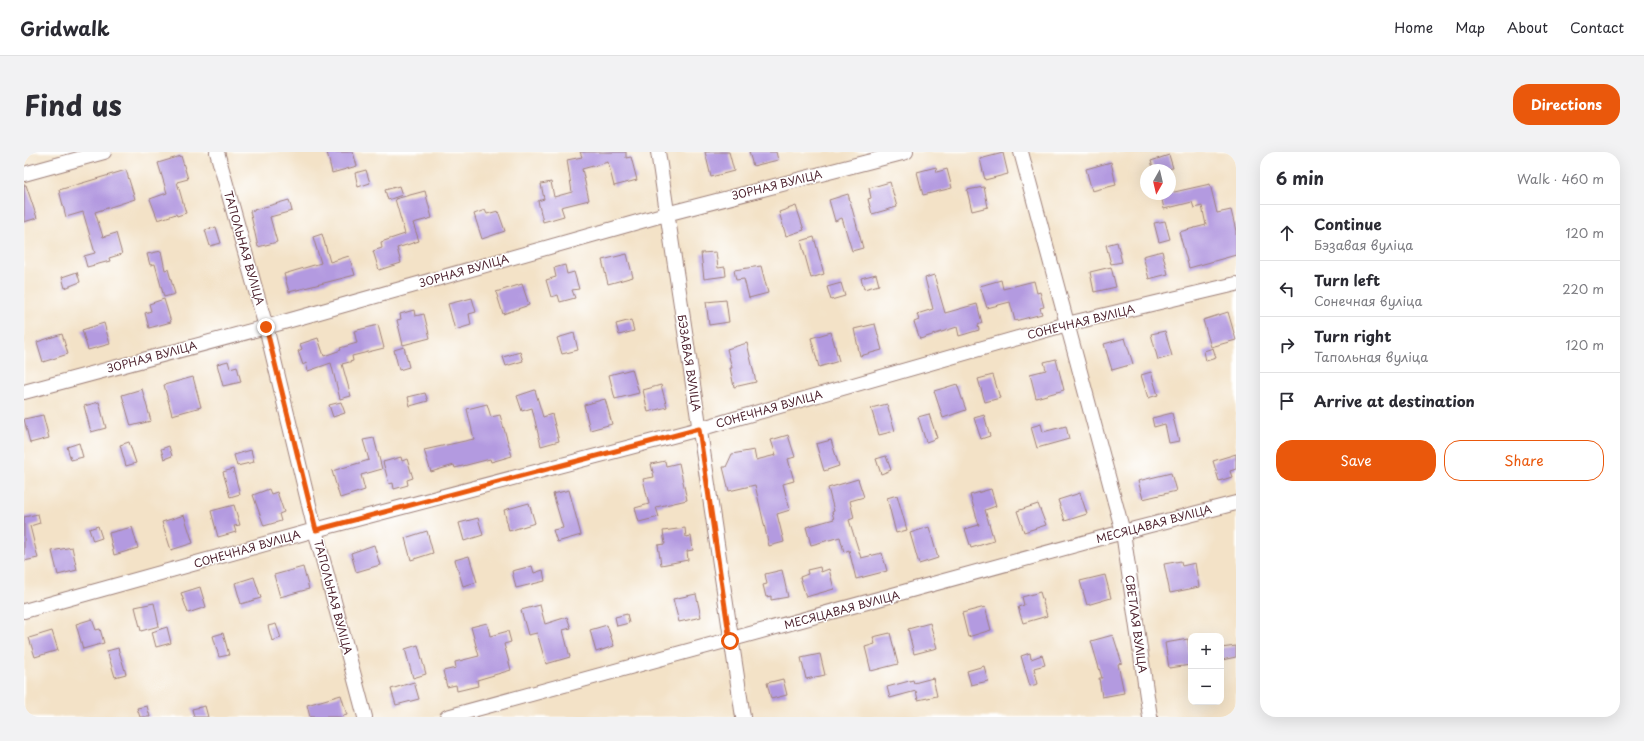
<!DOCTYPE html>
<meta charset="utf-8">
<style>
:root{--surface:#fff;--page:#f2f2f3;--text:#2b2b33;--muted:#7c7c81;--line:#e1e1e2;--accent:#ea580c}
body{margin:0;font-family:"Playpen Sans",sans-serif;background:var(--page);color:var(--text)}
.controls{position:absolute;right:12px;bottom:12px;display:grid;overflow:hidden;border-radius:8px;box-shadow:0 4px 16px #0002}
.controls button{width:36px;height:36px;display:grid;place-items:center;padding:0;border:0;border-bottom:1px solid var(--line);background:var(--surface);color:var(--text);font:20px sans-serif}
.compass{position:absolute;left:1116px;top:12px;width:36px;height:36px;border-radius:50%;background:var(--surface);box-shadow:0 4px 16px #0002;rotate:188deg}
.stop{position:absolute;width:12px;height:12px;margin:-9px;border:3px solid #ea580c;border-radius:50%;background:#fff}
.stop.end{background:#ea580c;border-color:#fff;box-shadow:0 1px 4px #0008}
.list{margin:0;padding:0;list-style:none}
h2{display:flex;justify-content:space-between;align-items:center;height:52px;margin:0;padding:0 16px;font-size:17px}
h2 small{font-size:13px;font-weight:400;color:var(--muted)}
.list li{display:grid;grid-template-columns:26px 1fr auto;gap:12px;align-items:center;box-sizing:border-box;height:56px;padding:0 16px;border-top:1px solid var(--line)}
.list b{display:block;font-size:15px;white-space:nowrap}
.list p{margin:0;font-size:13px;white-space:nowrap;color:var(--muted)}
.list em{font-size:13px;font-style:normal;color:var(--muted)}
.actions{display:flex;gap:8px;padding:12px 16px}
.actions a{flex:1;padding:9px 0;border:1px solid var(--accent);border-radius:16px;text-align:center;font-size:14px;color:var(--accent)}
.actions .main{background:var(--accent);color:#fff}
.icon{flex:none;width:22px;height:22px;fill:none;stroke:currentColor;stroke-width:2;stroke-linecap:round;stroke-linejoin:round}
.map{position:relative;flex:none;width:1212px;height:565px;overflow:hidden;border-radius:16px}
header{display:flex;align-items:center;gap:24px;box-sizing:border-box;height:56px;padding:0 20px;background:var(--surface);border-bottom:1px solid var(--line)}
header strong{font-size:19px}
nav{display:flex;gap:22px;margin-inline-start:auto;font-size:14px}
.intro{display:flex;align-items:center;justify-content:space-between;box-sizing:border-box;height:96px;padding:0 24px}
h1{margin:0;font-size:28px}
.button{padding:10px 18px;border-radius:16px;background:var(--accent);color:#fff;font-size:14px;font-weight:700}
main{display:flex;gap:24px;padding:0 24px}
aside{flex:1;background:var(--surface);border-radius:16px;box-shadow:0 4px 16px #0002}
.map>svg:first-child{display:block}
</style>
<header>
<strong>Gridwalk</strong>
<nav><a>Home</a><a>Map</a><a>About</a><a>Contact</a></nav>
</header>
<div class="intro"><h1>Find us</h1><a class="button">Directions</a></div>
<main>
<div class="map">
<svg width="1212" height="565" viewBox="0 0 1212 565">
<rect width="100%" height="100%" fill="#fff"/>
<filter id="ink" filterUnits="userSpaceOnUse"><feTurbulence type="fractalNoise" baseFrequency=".025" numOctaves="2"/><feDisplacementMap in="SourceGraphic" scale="8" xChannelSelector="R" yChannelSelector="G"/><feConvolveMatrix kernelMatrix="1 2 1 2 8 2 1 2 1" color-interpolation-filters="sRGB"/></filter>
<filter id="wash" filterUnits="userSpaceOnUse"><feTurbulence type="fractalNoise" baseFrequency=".012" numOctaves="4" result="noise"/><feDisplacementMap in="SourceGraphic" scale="16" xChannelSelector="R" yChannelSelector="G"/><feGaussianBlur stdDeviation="0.9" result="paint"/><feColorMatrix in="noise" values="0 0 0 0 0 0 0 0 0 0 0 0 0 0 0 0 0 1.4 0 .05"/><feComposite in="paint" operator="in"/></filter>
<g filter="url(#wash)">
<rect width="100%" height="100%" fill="#f3e2c7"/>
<g id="blocks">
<path fill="#b39ae0" d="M303,0h26l4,14 -25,7z
M556,0h46v6l5,-1 6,23 -23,6 -6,-24 -26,7 7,31 -28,7 3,9 -21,6 -5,-21 6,-2 -3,-15 10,-2 3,15 18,-5 -5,-32 15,-3z
M681,0h24l5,19 -23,6z
M725,0h27l2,8 -25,6z
M979,1l5,21 -23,6 -5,-21z
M1145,3l4,13 -19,2 -3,-9z
M157,4l7,23 -11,3 9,31 -9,3 -1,-2 -18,6 -8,-21 17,-6 -9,-30z
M1087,10l5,23 -24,6 -6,-22z
M912,15l1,5 10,-3 5,19 -29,7 -6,-23z
M102,18l9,29 -40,13 8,25 13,-4 6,21 -13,4 1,3 -23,6 -3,-11 11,-3 -12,-41 -17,5 -7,-27z
M342,18l4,13 -12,4 -3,-14z
M866,30l7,25 -25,7 -4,-15 3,-1 -2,-10z
M1186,32l7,29 14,-3 5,21v24l-47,13 -10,-36 27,-7 -4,-19 -8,2 -2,-6 -28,7 -3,-14z
M0,33h2l11,33 -13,4z
M375,34l3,9 -14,5 -3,-10z
M960,35l4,20 -16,4 -5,-21z
M401,39l7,27 -19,5 6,18 -22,7 4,15 -22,7 -6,-19 9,-3 -1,-6 24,-8 -10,-35z
M824,42l15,54 -11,3 -10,-33 -7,3 -6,-21z
M265,48l3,11 -22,6 7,25 -19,5 -8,-36z
M772,54l8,24 -18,6 -7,-24z
M461,58l2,4 11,-3 7,20 -23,8 -8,-25z
M1141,69l5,18 -11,3 -5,-19z
M192,75l5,16 -11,3 -5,-16z
M298,82l8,28 19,-6 6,19 -66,17 -5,-18 37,-11 -8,-26z
M790,85l10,37 -13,4 -10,-37z
M1093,90l5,20 -11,2 -5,-19z
M137,99l4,19 3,-1 7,25 -11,3 -9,-33 -5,1 -3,-11z
M1138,99l6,23 -19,5 -6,-23z
M692,100l2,16 7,-1 1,9 -22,3 -3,-26z
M603,102l6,23 -25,7 -6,-24z
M541,113l2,9 7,-2 5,17 -7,1 3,8 -15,4 -2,-7 -7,2 -5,-17 10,-3 -2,-9z
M737,114l7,27 -19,5 -5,-19 -8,1 -2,-10z
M1087,115l5,20 -22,5 -4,-20z
M53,120l3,10 -15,6 -3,-11z
M852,122l3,11 -15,4 -3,-11z
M910,123l11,38 32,-9 5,19 -4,2 1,5 -20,6 -2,-9 -37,12 -6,-17 5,-2 -2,-6 16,-5 -8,-31z
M977,128l2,9 31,-8 3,12 3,-1 4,15 -4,1 2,6 -27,7 -5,-19 -23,6 -7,-22z
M817,131l4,13 -14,4 -4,-13z
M498,132l7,21 -26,9 -7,-22z
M448,146l4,14 -7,2 2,11 -16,5 -7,-26z
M140,147l7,23 -22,6 -4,-15 6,-2 -2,-7z
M702,148l3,22 -20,3 -3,-23z
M390,158l1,6 9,-2 6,24 -27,7 -6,-25 4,-1 -1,-5z
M1204,160l8,28 -25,7 -8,-27z
M607,168l3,11 -15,4 -3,-11z
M80,171l6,21 -22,6 -6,-20z
M851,172l7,26 -22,6 -6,-27z
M354,173l6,23 -32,8 1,5 -11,3 9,32 -11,3 -9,-36 -23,8 -2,-8 -3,2 -5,-14 4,-2 -2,-5 18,-6 6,18 17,-6 -1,-2 17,-5 -3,-12z
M1141,179l7,25 -14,4 -7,-26z
M807,180l8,29 -20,6 -8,-29z
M550,181l4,17 -16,4 -5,-16z
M38,182l6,20 -25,8 -6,-20z
M1101,186l8,26 -21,6 -8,-26z
M723,191l9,39 -22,5 -4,-19h2l-5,-19z
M380,195l5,20 -10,3 -5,-20z
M1189,196l3,10 -10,3 -2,-10z
M496,200l3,9 -17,5 -3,-9z
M1032,207l8,31 -28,8 -6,-24 16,-4 -2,-8z
M204,209l2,7 7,-2 4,16 -18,4 -6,-22z
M608,217l7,24 -24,6 -6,-24z
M1127,220l7,23 -10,3 -7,-23z
M969,223l7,23 -15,4 -7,-23z
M169,225l8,30 -29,8 -8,-30z
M933,232l9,26 -23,8 -9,-27z
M637,233l6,22 -19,5 -5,-22z
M118,237l9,32 -20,5 -9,-31z
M511,238l8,27 9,-3 7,27 -18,5 -9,-38 -10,3 -5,-15z
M401,241l3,8 -18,5 -2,-9z
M581,247l7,25 -22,6 -6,-25z
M75,250l7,26 -15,4 -7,-26z
M317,250l4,11 -12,4 -4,-12z
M463,252l4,13 9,-2 12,41 -21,6 -1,-3 -35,9 -1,-3 -23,7 -7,-22 50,-11 -7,-30z
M863,252l8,27 -16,4 -8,-27z
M1148,261l7,28 -10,2 -4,-19 -11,3 -2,-9z
M905,262l8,24 -11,4 -8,-25z
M19,263l6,23 -19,5 -6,-24z
M960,263l6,21 -9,3 -7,-21z
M1017,272l2,8 23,-6 3,13 -32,9 -6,-21z
M764,283l7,22 -7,2 6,22 -11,3 7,26 -13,4 7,28 -15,4 -14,-61 -26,6 -6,-24h3l6,-13 22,-4 2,10 20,-5 -5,-15z
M350,286l8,31 -21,6 4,15 -25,8 -8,-27 37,-11 -6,-20z
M807,288l8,26 -15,5 -8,-27z
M105,290l7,21 -10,3 -6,-21z
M55,291l4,14 -12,3 -4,-13z
M145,294l3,10 -8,3 -3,-10z
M227,298l3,12 -17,4 -3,-11z
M1212,302v15l-6,2 2,6 -13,4 -6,-20z
M862,304l5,14 -10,4 -5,-15z
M377,305l1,4 5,-2 6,19 -6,2 1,5 -14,4 -1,-6 -4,1 -6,-22z
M641,309l1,5 13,-3 8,37 -31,7 3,10 -20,5 -4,-14 14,-4 -6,-25 11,-2 -3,-13z
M209,317l7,25 -10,3 -7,-25z
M1147,321l5,18 -33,8 -5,-18z
M834,327l6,18 -14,4 4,17 -5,2 12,38 21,-5 5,18 -31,8 -7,-29 -5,2 -4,-15 -29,8 -5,-18 28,-8 -2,-7 2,-1 -6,-23z
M245,337l2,5 6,-2 7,20 -5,2 2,7 -17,5 -11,-31z
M967,337l5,17 -11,4 9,31 -23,7 -6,-19 14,-4 -9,-30z
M545,338l12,45 -24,7 -4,-12 10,-2 -10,-34z
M1056,341l7,21 -22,7 -7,-21z
M873,343l10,35 -11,3 -9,-35z
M505,351l6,20 -26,8 -5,-21z
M1014,352l8,21 -22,7 -7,-21z
M210,353l6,20 -6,1 2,6 -18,5 -7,-26z
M14,362l2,9 -10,3 8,32 -14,3v-44z
M160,363l9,28 -22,7 -9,-28z
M454,366l5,17 -19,6 -5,-18z
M74,374l4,12 -9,3 -4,-12z
M108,375l6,21 -24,7 -5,-22z
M905,375l9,31 -19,6 -9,-31z
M661,376l1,9 5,-1 2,14 -6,1 1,9 -27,5 -3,-20 7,-1 -2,-13z
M403,379l6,22 -22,7 -6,-22z
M350,393l6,20 -24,7 -5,-19z
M48,395l5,23 -19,5 -6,-24z
M445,404l8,26 -14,4 -8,-26z
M1157,409l1,5 13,-3 4,24 -29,6 -6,-29z
M508,414l2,7 9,-3 2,11 -29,7 -4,-17z
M279,415l6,22 -29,8 -6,-22z
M796,415l1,5 8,-3 5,20 -28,8 -6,-20 8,-3 -1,-4z
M758,418l6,27 -17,3v-4l-5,1 -3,-12 4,-1 -2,-10z
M1081,423l6,23 -24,7 -7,-24z
M230,425l7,21 -20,6 -6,-21z
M176,435l6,20 -18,6 -7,-20z
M1016,440l7,24 -24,7 -5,-16 6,-2 -2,-8z
M672,442l5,23 -22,5 -6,-23z
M130,451l5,23 -18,5 -6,-24z
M516,453l5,19 22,-7 4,11 -8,2 7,27 -24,7 -9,-31 -9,2 -7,-25z
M961,455l6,23 -23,7 -6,-24z
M603,462l2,9 -12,3 -2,-9z
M68,467l4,11 4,-1 4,14 -21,6 -7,-25z
M463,471l3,13 18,-5 3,11 -7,2 7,26 -34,10 1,6 -21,5 -1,-6 -9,2 -4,-16 13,-3 -1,-6 24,-6 -8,-29z
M906,471l7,25 -23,6 -6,-25z
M252,472l5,14 -9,3 -4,-15z
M583,473l7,21 -18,6 -6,-22z
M143,475l4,16 -15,4 -4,-15z
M28,479l6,19 -23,7 -6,-19z
M199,481l6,22 -10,2 -6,-21z
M866,481l8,31 -27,7 -6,-24 10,-3 -2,-7z
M1089,483l9,28 -4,1 6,29 -22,4 -3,-19h3l-11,-37z
M1164,487l3,26 -22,3 -4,-25z
M394,493l8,29 -13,4 -8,-29z
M1212,494v11l-14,3 -1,-12z
M94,496l8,26 -11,3 -8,-26z
M1006,501l1,6 11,-4 3,10 -11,3 4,16 -8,2 -9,-30z
M796,502l5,21 -19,4 -5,-21z
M960,514l4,15 -17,4 -4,-14z
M909,526l4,18 -19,4 -2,-9 -26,7 -3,-11 26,-7 1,3z
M759,527l4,16 -16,4 -4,-16z
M390,530l5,17 -23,6 -5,-16z
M317,543l6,20 -7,2h-30l-3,-12z
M123,554l3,11h-10l-3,-9z
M181,554l3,11h-14l-2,-8z"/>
</g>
</g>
<g filter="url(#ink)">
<use href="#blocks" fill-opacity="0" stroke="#9e8079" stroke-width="1"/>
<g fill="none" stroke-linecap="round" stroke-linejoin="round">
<g stroke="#9e8079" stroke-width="16">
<path id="street" d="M193,0l49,175 49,203 50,187
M634,0l85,565
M997,0l102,380 27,185
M0,22l80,-22
M0,240l242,-65 400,-113 240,-62
M0,459l291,-81 384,-101 368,-105 169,-40
M423,565l676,-185 113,-29"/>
</g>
<use href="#street" stroke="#fff" stroke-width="14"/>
</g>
</g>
<g fill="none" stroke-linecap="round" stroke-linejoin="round" filter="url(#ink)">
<path stroke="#ea580c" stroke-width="5" d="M242,175l50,203 383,-101 31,212"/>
</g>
<g text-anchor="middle" stroke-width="3" stroke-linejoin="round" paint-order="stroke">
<g font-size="11" fill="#4a1f2b" stroke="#fff">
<text transform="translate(753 33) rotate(-14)" y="4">ЗОРНАЯ ВУЛІЦА</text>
<text transform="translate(220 96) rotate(74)" y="4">ТАПОЛЬНАЯ ВУЛІЦА</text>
<text transform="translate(440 119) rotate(-16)" y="4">ЗОРНАЯ ВУЛІЦА</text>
<text transform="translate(1057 170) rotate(-14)" y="4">СОНЕЧНАЯ ВУЛІЦА</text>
<text transform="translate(128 205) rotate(-15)" y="4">ЗОРНАЯ ВУЛІЦА</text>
<text transform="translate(665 211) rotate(81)" y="4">БЭЗАВАЯ ВУЛІЦА</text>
<text transform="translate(745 257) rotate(-16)" y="4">СОНЕЧНАЯ ВУЛІЦА</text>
<text transform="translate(1130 372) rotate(-15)" y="4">МЕСЯЦАВАЯ ВУЛІЦА</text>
<text transform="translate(223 397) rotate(-16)" y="4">СОНЕЧНАЯ ВУЛІЦА</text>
<text transform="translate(309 445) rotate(75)" y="4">ТАПОЛЬНАЯ ВУЛІЦА</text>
<text transform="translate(818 458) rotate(-15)" y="4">МЕСЯЦАВАЯ ВУЛІЦА</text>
<text transform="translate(1112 472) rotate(82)" y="4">СВЕТЛАЯ ВУЛІЦА</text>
</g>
</g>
</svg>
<div class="controls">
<button>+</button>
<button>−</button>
</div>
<svg class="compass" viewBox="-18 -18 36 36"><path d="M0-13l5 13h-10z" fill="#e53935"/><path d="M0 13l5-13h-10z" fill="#7c7c81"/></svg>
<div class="stop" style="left:706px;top:489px"></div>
<div class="stop end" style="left:242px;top:175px"></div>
</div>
<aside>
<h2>6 min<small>Walk · 460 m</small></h2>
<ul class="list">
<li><svg class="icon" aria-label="ahead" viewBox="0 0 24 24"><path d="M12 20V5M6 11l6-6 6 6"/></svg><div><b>Continue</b><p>Бэзавая вуліца</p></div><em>120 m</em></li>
<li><svg class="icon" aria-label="left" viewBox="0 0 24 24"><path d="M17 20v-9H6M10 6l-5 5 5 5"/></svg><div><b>Turn left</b><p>Сонечная вуліца</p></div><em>220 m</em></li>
<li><svg class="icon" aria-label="right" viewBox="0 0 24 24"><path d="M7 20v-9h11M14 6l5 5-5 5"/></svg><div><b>Turn right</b><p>Тапольная вуліца</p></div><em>120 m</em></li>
<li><svg class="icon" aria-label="arrive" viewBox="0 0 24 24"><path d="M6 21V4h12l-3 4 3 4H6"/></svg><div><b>Arrive at destination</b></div></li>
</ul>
<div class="actions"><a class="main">Save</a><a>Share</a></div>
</aside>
</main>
